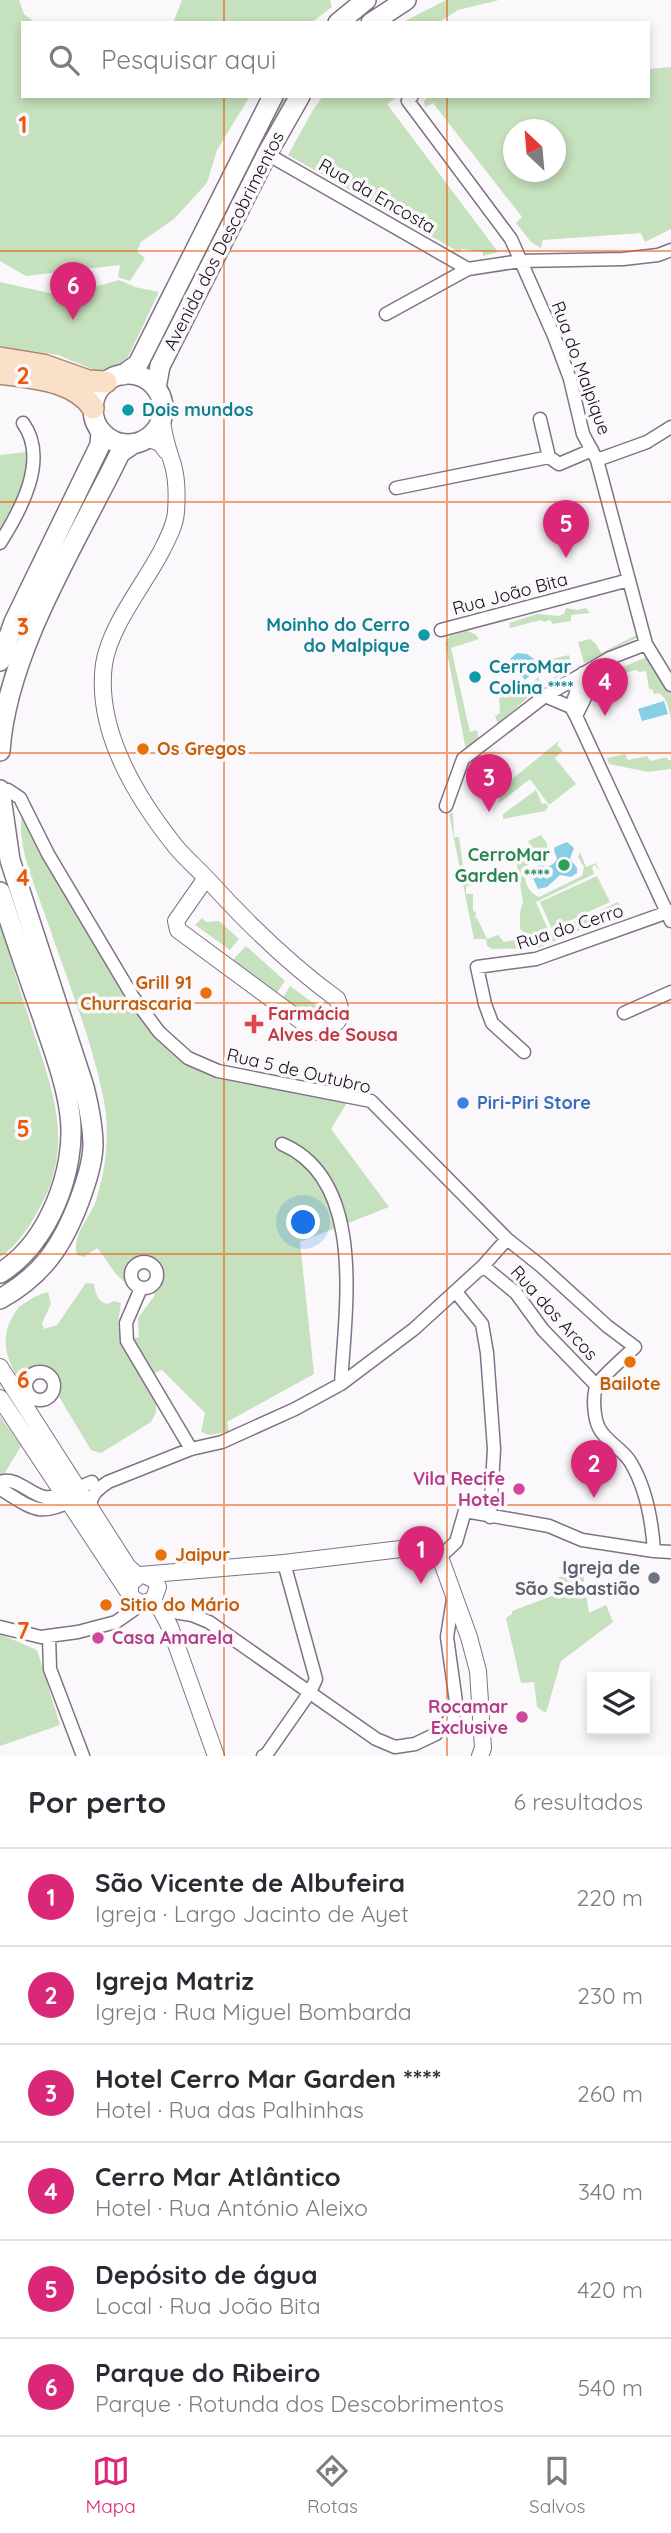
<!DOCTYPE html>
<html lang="pt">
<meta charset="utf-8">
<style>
:root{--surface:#fff;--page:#f7f7f7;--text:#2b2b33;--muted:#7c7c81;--line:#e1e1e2;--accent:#db2777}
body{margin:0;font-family:Quicksand,sans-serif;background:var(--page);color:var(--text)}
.controls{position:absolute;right:21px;bottom:21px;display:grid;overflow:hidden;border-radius:0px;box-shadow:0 4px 10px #0003}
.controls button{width:63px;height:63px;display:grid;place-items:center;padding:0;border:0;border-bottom:2px solid var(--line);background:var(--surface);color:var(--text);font:35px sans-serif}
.compass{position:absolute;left:503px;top:119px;width:63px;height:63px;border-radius:50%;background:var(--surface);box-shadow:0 4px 10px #0003;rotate:334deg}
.you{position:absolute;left:304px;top:1223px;width:24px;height:24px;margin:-18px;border:5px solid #fff;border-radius:50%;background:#1a73e8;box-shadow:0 0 0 10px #1a73e833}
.badge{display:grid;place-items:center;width:46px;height:46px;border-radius:50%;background:var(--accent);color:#fff;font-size:23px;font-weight:700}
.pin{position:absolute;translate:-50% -58px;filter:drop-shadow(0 2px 4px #0008)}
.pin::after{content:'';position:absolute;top:37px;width:24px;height:21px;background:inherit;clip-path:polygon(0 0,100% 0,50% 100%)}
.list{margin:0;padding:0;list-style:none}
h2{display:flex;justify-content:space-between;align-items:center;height:91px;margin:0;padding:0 28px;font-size:30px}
h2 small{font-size:23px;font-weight:400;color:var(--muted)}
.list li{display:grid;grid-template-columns:46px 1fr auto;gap:21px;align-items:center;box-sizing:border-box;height:98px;padding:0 28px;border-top:2px solid var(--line)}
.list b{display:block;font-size:26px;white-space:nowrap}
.list p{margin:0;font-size:23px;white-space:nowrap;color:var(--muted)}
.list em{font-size:23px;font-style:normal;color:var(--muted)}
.icon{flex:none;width:38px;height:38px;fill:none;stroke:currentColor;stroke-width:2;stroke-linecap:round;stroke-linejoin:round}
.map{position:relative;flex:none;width:671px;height:1756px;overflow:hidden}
.search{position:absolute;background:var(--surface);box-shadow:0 4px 10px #0003;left:21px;right:21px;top:21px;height:77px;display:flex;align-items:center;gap:18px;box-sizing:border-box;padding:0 24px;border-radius:0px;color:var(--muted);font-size:26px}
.sheet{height:679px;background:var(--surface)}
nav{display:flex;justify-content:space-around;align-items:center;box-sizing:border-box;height:98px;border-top:2px solid var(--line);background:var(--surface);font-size:19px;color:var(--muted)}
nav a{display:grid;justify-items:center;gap:4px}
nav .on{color:var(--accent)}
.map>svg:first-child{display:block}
</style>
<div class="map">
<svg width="671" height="1756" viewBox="0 0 671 1756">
<rect width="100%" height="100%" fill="#fbf8fc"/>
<path fill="#c6e1bd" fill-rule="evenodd" d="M0,0h19l5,14 12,9h-13v73h227l-33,54 -10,33 -33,36 -33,23 -4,9 8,7 -15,23 -12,-4 2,-12 -94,11 -26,-15z
M182,0h148l2,7 -21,16h-138z
M446,0h53l-41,10 -20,13h-37z
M671,67v162l-26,13 -4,-9 -98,7 -2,8 -10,-6 -15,-19 6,-6 -89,-114 -8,4 -1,-6 5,-5h219v-27zM514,130h42v42h-42z
M283,96h8l-142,279 -7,-4 123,-246z
M323,96h76l-12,8 111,148 -15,4v-4l-21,-3 -3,3 -171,-97 25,-45z
M119,280l16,7 24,5 -31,65 -10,11 -6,3 -18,-1 -36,-15 -58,-9v-64l63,14z
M27,452l8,7 -35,84v-88z
M566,608l12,2 8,-2 4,5 -19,2v6l-18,3 -3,-4 -6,2 -3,-2 -31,8 -1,-5 28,-9 22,2 5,-2z
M467,631l8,3 4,5 -28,9 19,84 7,-2 2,11 -13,9 -21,-108 5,-6z
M640,633l-1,4 -55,26 -6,-21 12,-3 6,5 5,9z
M569,655l4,13 -37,22 -38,34 -3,-8 5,-3 -1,-15 3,-1 -8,-20 9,11 9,3 18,-6 8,-8 4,8 20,-13h-9l-2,-13z
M649,656l22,38v25c-2,-10 -3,-19 -12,-26l-5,1 -2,-5h-3l-3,-18 -7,1 -3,-2 -33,9 -1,-3z
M560,740l-3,5 6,6 -8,7 21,26 -27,21 -19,-26 -32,25 2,-9 -5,-2z
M625,754l3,6 19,-4 3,5 17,-4 1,3h3v9l-23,3 -39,-8 -2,-6z
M536,790l6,14 4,-1 2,4 -3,4 -42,8v-5z
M23,810l111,200 45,47 169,44 -17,28 58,78 -89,35 14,132 -87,48 2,10 -20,3 -8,-3 4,-19 -43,-43 -6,2 -2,4 -24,-37 9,-2 -1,-19 17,-23 -3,-4 9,-17 -3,-10 -9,-5c-13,0 -24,9 -24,23 -13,-9 -17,-22 -28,-34l-13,9 -7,-2c-6,-21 15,-38 20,-58 10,-32 13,-68 6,-101 -12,-59 -36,-116 -55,-173 -11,-32 -34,-80 -25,-113z
M453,813l1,24h5l5,36 8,1 1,11 -7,1v8h7v17l3,1 -1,6h2l10,21 11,-4 6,7 12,-2 11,3 91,-41 7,9 -87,37 -45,1 -6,-3 -1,-7h-12l-25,-125z
M541,835l6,8 1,15h-10l-5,3 -6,-10 3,-6 -2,-4z
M580,852l6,15 10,-4 4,9 -5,-7 -3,2 2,7 -58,28 13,30 -19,6 -10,-9v-17l3,-10 -8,-48 8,-1 7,9c-9,13 -5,29 9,35l43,-21 2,-9 -6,-10z
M597,876l13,26 -58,27 -12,-27z
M202,918l4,4 13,-1 20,18 -9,11 -35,-25z
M0,927c11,29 18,59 28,88 23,72 51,130 7,201 -9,16 -20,31 -35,41z
M246,946l39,35 -9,13 -44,-33z
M290,986l34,25 -6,11 -35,-24z
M86,1283l8,1c2,10 3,17 13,20l7,-3 7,2 -3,20 2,18 36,63v9l-5,9 -50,31 -10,-3 -33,-55v-12l-5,-13 -18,-3 -15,15c-18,-30 -20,-50 -1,-75 10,-7 17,-12 29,-15l3,12 -9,19 2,6 13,-4z
M0,1416l21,30 -21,35z
M582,1567l7,46 17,-8 7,17 -52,39 -15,52 -9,-6 -3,-25 -13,1 -15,-65 6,-4v-3l48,-18 -2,-15z
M0,1634l37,16 23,75 -60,21z"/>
<path fill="#88cfe4" d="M517,653l10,1 7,5v13l-9,8 -4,-5 5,-6 -2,-7h-12l-2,-3z
M664,701l4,13 -26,7 -4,-12z
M567,842l7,6 -4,11 7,9v5l-6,4 -11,-2 -13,12 -9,2 -7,-15 3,-5 5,-4c8,2 14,2 18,-6l-3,-9 1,-3z"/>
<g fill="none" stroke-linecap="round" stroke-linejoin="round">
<g stroke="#817286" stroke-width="15">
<path id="minor" d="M412,96l-4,5 103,138 43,97 16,43 13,55 14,26 49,184 25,41
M267,154l201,115
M386,314l82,-45 52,-8 103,-2 35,-4 13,-5
M540,419l9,38 10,7 33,-14
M597,460l50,-18 24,-15
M396,488l153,-31
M0,543c21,-33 49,-84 23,-120
M441,630l188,-50
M545,696l26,11 5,9 95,205
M571,707l12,-34
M576,716l22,-45 6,-7
M8,790l12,8 28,56 85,143 26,35 29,26 30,13 153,30 136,138 34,27 66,60 28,21c-9,9 -33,29 -38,38 -5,11 -3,33 2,43 7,14 25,22 32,35 16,27 21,58 23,88
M446,806l17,-47 82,-63 65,-38 36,-14
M624,1013l47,-21
M524,1052l-32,-29 -7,-19 -8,-37 59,-8 135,-48
M282,1144c85,36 63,166 59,240
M131 1275a13 13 0 1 1 26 0a13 13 0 1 1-26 0Z
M483,1266l33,27 27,37 54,56
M141,1288l-15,35 1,18 64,108
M456,1292l26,32 5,29 7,96 -4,68
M26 1386a14 14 0 1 1 28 0a14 14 0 1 1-28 0Z
M76,1499c-37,18 -41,11 -74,-9l-2,-5 3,-4c14,-3 27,13 41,16 15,2 34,-10 48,-15
M90,1507c1,-13 8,-18 18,-25l83,-33 31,-7 73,-33 46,-25 73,-55 69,-63 24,-27
M440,1557l16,-15 9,-31 84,15 33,14 72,11 17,1
M161,1610l31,5 17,7 167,117 19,8 20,-3 21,-10 17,-18 3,-14 -9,-65 6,-38
M0,1627l41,10 37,-5 38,-10 27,-19
M49,1636l1,33 33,87
M263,1756l3,-1 44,-63 6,-13 -32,-116"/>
</g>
<g stroke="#817286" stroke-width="18">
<path id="tertiary" d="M162,419c1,17 6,30 11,46 4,14 4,33 3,47 -1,14 -9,28 -15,40 -18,34 -51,74 -57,112 -9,67 32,133 72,183 10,12 22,22 33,34 39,43 80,83 128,118 9,20 -1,29 -21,33l-138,-102 -2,-9 30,-43
M147,438l13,5 7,9
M0,1367l128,200 10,9
M0,1398l131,198c7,8 15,9 23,2l4,-11 -3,-7 -11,-5
M130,1592v-8l10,-9 144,-12 125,-15 16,2 15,7 29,80 9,34 5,77 -3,8
M151,1601l10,9 9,17 46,129"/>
</g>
<g stroke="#817286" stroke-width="22">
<path id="secondary" d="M338,23l28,-23
M371,23l35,-23
M93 409a35 35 0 1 1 70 0a35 35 0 1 1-70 0Z
M123,375l15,-11 135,-268
M156,388l4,-22 107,-212 33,-58
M0,661l14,-39 86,-177 1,-14
M0,751c7,-101 76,-207 120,-298l13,-9
M0,790l10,70 74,227c5,20 9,39 9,59 -1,19 -7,36 -13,53 -17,46 -37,76 -80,100
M0,892c14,42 28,84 43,126 10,31 23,64 27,97 7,55 -22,129 -70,158"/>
</g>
<g stroke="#a78871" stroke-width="24">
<path id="primary" d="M0,358l43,7 45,16 18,1
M0,373c31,5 74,6 93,35"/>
</g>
<use href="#minor" stroke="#fff" stroke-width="12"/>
<use href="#tertiary" stroke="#fff" stroke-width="16"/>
<use href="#secondary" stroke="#fff" stroke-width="19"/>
<use href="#primary" stroke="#fae0c8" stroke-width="21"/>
</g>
<path fill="none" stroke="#e8590c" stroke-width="2" stroke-opacity="0.55" d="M224,0v23M447,0v23M224,96v1660M447,96v1660M0,251h671M0,502h671M0,753h671M0,1003h671M0,1254h671M0,1505h671"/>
<g fill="#0f9aa8" stroke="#fbf8fc" stroke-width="2.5">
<circle cx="128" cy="410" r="7"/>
<circle cx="424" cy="635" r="7"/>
<circle cx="475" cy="677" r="7"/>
</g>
<g fill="#e8710a" stroke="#fbf8fc" stroke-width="2.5">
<circle cx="143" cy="749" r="7"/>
<circle cx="206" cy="993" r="7"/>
<circle cx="630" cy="1362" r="7"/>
<circle cx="161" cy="1555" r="7"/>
<circle cx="106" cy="1605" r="7"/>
</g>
<circle fill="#2e9e5b" stroke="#fbf8fc" stroke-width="2.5" cx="564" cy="865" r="7"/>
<path fill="#e0444e" stroke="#fbf8fc" stroke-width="2.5" d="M250.5 1013.5h7v7h7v7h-7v7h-7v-7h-7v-7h7z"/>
<circle fill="#3f7fe0" stroke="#fbf8fc" stroke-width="2.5" cx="463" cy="1103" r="7"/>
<g fill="#d1479c" stroke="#fbf8fc" stroke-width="2.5">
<circle cx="519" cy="1489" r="7"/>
<circle cx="98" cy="1638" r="7"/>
<circle cx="522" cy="1717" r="7"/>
</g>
<circle fill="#6b7280" stroke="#fbf8fc" stroke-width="2.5" cx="654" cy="1578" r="7"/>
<g text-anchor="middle" stroke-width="7" stroke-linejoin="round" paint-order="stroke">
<g font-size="18" fill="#120c13" stroke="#fbf8fc">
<text transform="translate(377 196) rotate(30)" y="6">Rua da Encosta</text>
<text transform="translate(224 241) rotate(-63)" y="6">Avenida dos Descobrimentos</text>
<text transform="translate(581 368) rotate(70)" y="6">Rua do Malpique</text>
<text transform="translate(510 594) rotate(-15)" y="6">Rua João Bita</text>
<text transform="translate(570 927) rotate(-18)" y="6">Rua do Cerro</text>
<text transform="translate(299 1071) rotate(13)" y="6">Rua 5 de Outubro</text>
<text transform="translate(554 1313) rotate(48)" y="6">Rua dos Arcos</text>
</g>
<g font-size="18" font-weight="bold" fill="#0d838f" stroke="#fbf8fc" text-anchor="start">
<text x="142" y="416">Dois mundos</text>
<text x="410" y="631" text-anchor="end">Moinho do Cerro<tspan x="410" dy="21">do Malpique</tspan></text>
<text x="489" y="673">CerroMar<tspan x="489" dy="21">Colina ****</tspan></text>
</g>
<g font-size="18" font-weight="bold" fill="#c56008" stroke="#fbf8fc" text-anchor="start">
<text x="157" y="755">Os Gregos</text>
<text x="192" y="989" text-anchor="end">Grill 91<tspan x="192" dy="21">Churrascaria</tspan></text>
<text x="630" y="1390" text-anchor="middle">Bailote</text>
<text x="175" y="1561">Jaipur</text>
<text x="120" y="1611">Sitio do Mário</text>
</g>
<g font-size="18" font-weight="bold" fill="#27864d" stroke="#fbf8fc" text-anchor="end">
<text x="550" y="861">CerroMar<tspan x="550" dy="21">Garden ****</tspan></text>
</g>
<g font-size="18" font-weight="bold" fill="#be3a42" stroke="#fbf8fc" text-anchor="start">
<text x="268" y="1020">Farmácia<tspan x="268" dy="21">Alves de Sousa</tspan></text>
</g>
<g font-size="18" font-weight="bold" fill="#366cbe" stroke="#fbf8fc" text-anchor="start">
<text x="477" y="1109">Piri-Piri Store</text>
</g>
<g font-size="18" font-weight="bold" fill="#b23c85" stroke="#fbf8fc" text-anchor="end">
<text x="505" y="1485">Vila Recife<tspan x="505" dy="21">Hotel</tspan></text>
<text x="112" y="1644" text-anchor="start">Casa Amarela</text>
<text x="508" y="1713">Rocamar<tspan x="508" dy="21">Exclusive</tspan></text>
</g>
<g font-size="18" font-weight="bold" fill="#5b616d" stroke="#fbf8fc" text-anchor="end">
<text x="640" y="1574">Igreja de<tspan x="640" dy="21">São Sebastião</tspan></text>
</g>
</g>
<g font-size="23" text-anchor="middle" font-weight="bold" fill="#e8590c" stroke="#fbf8fc" stroke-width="7" stroke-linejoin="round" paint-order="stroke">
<text x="23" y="133">1</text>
<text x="23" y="384">2</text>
<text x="23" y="635">3</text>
<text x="23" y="886">4</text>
<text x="23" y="1137">5</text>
<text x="23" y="1388">6</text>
<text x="23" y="1639">7</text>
</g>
</svg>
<div class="controls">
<button><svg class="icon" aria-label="layers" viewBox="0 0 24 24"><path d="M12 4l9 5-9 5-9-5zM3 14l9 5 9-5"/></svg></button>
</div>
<svg class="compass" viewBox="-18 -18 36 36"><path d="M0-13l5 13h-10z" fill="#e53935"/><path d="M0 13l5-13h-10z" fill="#7c7c81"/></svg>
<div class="you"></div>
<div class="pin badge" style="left:421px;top:1584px">1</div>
<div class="pin badge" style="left:594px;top:1498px">2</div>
<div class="pin badge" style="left:489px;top:812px">3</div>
<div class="pin badge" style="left:605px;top:716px">4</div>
<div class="pin badge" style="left:566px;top:558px">5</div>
<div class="pin badge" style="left:73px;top:320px">6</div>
<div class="search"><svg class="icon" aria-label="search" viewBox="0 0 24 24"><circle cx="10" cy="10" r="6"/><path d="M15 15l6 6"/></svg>Pesquisar aqui</div>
</div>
<section class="sheet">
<h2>Por perto<small>6 resultados</small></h2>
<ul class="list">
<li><span class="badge">1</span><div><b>São Vicente de Albufeira</b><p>Igreja · Largo Jacinto de Ayet</p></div><em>220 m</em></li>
<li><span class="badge">2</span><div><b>Igreja Matriz</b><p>Igreja · Rua Miguel Bombarda</p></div><em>230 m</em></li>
<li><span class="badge">3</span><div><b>Hotel Cerro Mar Garden ****</b><p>Hotel · Rua das Palhinhas</p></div><em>260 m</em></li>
<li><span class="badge">4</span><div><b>Cerro Mar Atlântico</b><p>Hotel · Rua António Aleixo</p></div><em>340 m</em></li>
<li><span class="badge">5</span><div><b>Depósito de água</b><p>Local · Rua João Bita</p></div><em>420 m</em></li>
<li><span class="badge">6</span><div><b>Parque do Ribeiro</b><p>Parque · Rotunda dos Descobrimentos</p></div><em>540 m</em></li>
</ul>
</section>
<nav>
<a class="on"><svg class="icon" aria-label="map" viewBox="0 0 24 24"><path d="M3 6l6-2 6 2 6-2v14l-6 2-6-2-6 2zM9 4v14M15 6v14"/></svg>Mapa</a>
<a><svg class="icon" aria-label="directions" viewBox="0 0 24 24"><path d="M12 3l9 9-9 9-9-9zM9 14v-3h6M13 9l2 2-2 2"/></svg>Rotas</a>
<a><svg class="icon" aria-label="saved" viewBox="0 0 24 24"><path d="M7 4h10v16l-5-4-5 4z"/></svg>Salvos</a>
</nav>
